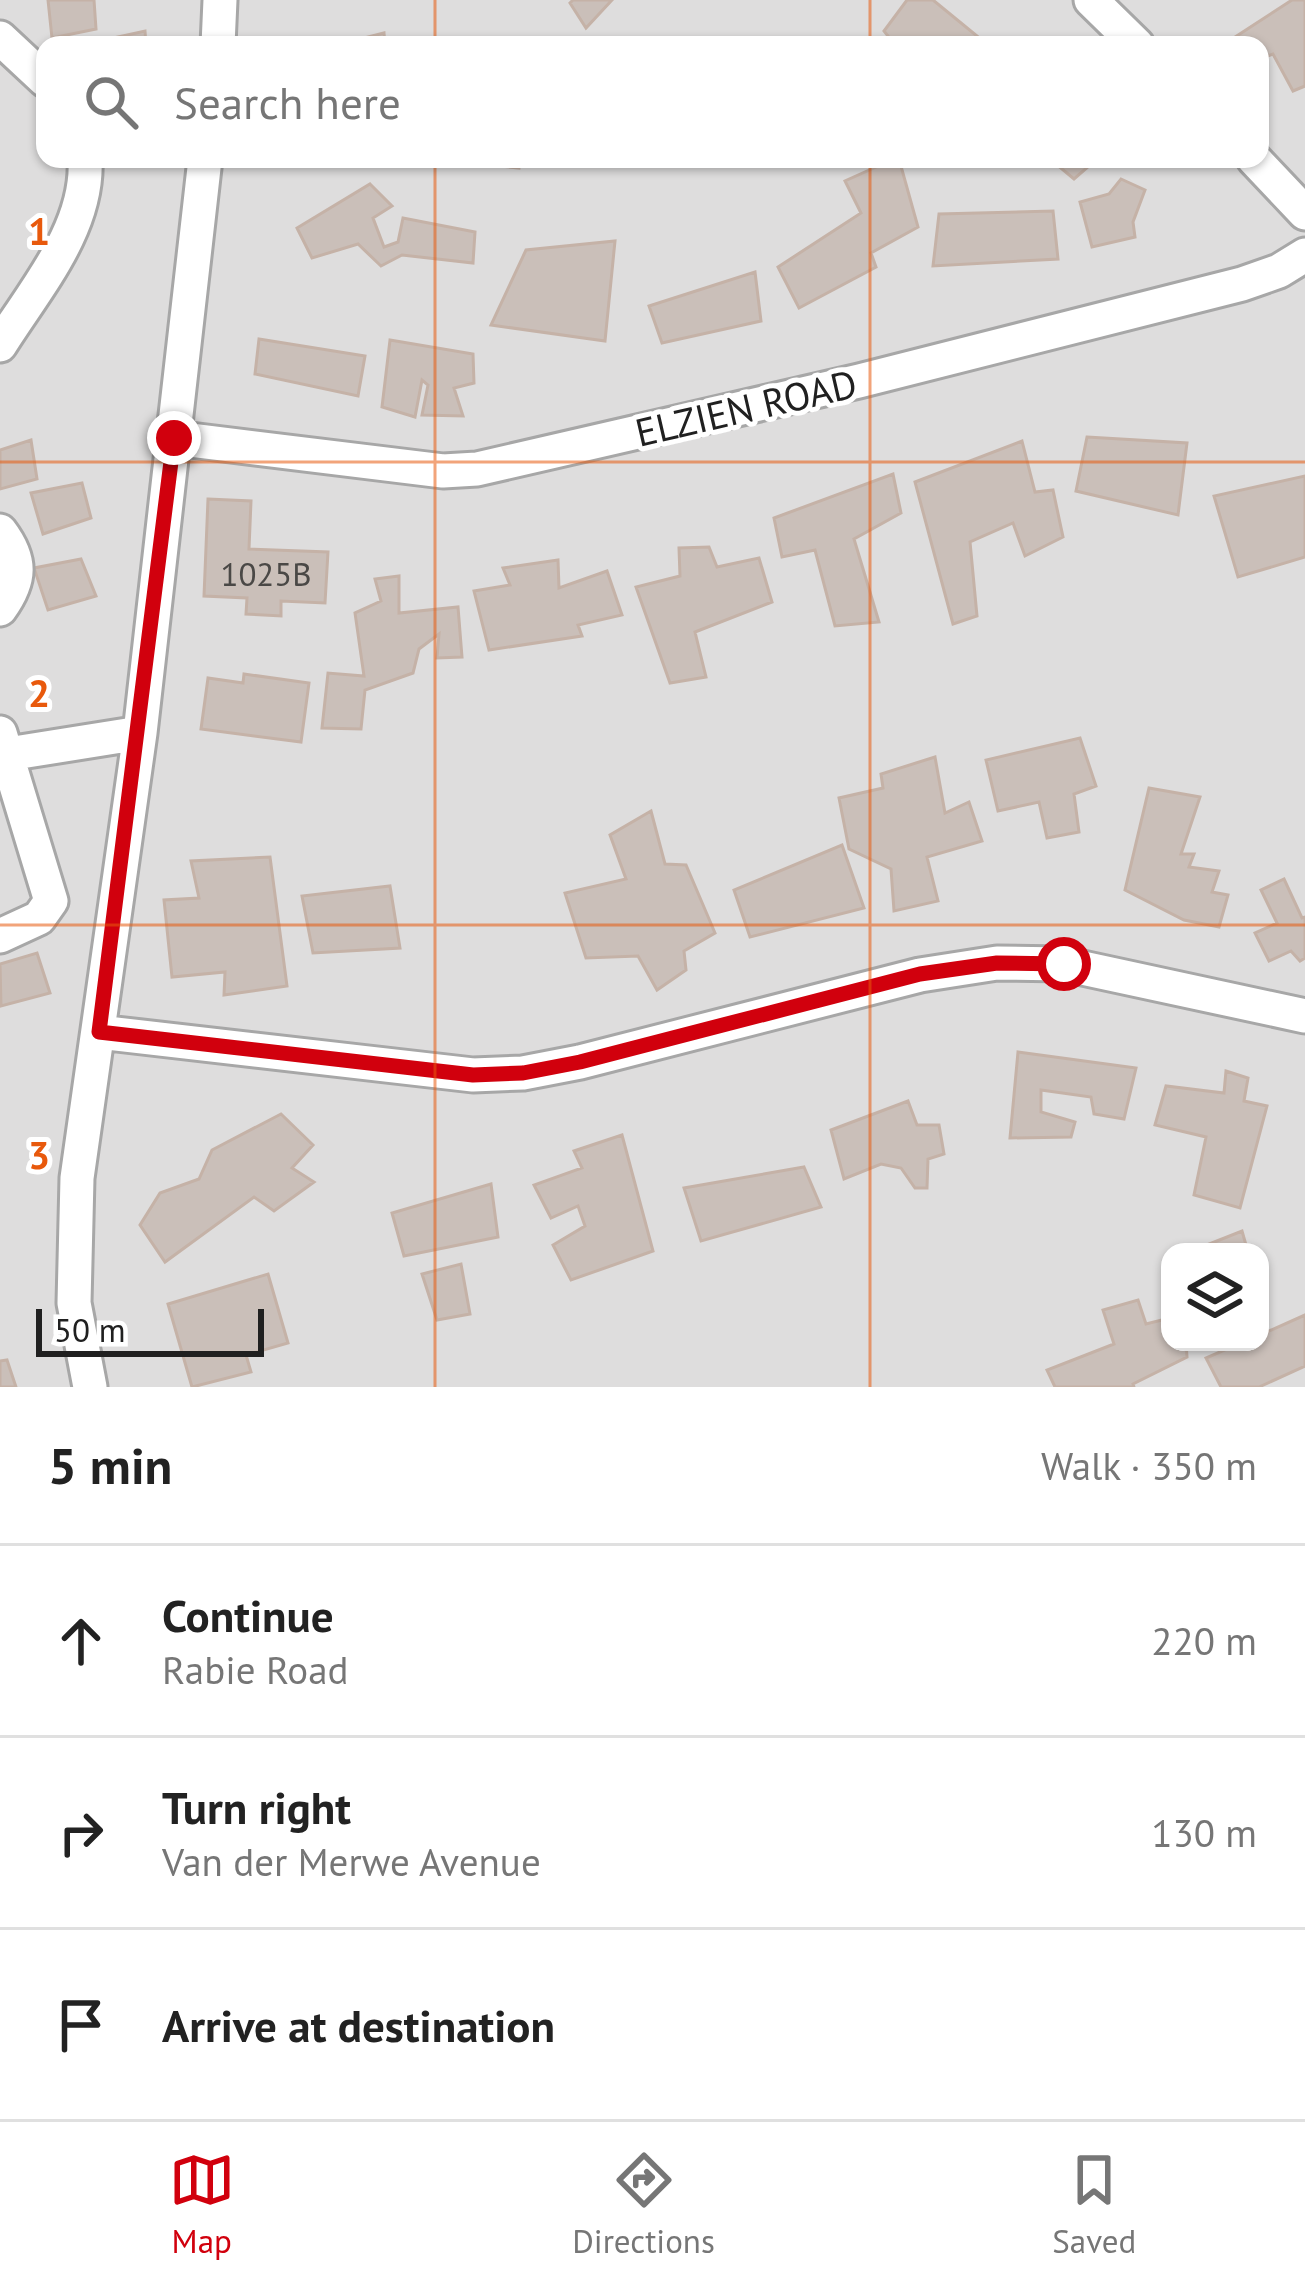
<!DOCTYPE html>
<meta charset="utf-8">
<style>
:root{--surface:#fff;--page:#f6f6f6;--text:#222;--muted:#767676;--line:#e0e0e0;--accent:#d1000d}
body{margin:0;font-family:"PT Sans",sans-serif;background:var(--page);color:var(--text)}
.controls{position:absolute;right:36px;bottom:36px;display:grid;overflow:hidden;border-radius:24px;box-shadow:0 3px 9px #0004}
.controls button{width:108px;height:108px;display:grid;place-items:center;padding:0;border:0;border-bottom:3px solid var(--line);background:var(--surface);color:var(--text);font:60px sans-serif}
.scale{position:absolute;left:36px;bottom:30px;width:228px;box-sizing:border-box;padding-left:12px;border:6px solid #202020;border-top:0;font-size:33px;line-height:42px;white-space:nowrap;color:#202020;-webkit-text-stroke:9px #fff;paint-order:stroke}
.stop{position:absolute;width:36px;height:36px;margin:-27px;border:9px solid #d1000d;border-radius:50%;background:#fff}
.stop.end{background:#d1000d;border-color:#fff;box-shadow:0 3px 12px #0008}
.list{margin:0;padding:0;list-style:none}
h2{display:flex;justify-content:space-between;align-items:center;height:156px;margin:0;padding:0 48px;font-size:51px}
h2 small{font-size:39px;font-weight:400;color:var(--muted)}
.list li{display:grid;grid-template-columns:78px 1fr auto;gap:36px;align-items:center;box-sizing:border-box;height:192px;padding:0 48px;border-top:3px solid var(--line)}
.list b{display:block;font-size:45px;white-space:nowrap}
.list p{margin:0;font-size:39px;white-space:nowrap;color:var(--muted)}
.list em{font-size:39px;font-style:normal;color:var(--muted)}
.icon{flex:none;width:66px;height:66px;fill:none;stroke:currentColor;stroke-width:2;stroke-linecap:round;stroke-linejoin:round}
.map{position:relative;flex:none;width:1305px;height:1387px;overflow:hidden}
.search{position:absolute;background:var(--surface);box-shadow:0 3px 9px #0004;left:36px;right:36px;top:36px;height:132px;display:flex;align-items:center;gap:30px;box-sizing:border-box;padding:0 42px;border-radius:24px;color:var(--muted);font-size:45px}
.sheet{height:732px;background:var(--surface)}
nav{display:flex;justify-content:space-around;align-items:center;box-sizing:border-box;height:168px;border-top:3px solid var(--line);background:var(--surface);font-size:33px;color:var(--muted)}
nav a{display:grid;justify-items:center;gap:6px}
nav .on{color:var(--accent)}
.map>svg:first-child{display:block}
</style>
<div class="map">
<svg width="1305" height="1387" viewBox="0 0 1305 1387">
<rect width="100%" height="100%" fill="#f2ede6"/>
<path fill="#dedddd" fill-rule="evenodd" d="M0,0h1305v1387h-1305zM45,45h1215v114h-1215zM1170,1252h90v90h-90z"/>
<path fill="#cabfb9" stroke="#c5b2a7" stroke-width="3" d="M48,0h46l2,29 -44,9z
M573,0h39l-26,28 -16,-25z
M907,0h26l55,45h-93l-11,-14z
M1292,0h13v86l-12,5 -20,-37 -13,5v-14h-25l-3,-6z
M145,31l1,14h-51v-3z
M384,33l1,12h-40v-2z
M429,159h91l-1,9z
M894,159h5l19,68 -47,26 5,14 -77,41 -21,-41 83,-54 -16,-32z
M1050,159h47l-23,20z
M1121,179l24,11 -12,32 2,15 -43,10 -12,-45 29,-8z
M370,184l22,22 -19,12 11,29 14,-5 5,-24 72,14 -2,31 -71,-8 -21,11 -23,-22 -46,14 -15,-30z
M1053,211l5,48 -125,7 6,-52z
M615,241l-10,100 -114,-16 35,-75z
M755,272l6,49 -99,22 -13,-37z
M259,339l106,17 -7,40 -103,-22z
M390,340l83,14 1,29 -20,5 9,28 -41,-1 6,-30 -6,-5 -7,37 -33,-10z
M1087,437l100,6 -9,72 -102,-24z
M31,440l6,39 -37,10v-39z
M1022,441l13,51 18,-2 10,47 -38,19 -12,-33 -43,19 7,74 -24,8 -38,-142z
M893,474l8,39 -47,26 25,83 -44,4 -20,-76 -33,7 -8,-39z
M1305,476v81l-67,20 -24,-81z
M82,483l9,35 -48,16 -12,-41z
M208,499l43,2 -2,48 79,3 -3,51 -44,-2v15l-35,-2 1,-16 -43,-2z
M709,547l8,20 42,-9 13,44 -77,30 11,45 -36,6 -34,-96 44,-11 -1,-28z
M81,559l15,37 -48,14 -14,-42z
M558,560l1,28 48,-17 15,44 -44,10 4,11 -93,14 -15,-59 36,-6 -7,-17z
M399,576v37l59,-6 4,50 -25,1 2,-24 -20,15 -6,24 -48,17 -4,39 -39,-1 6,-55 36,3 -9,-63 26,-12 -6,-22z
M244,674l65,9 -8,59 -100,-13 7,-51 35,5z
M1080,738l16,48 -22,8 5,38 -32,6 -8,-36 -41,9 -12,-51z
M935,757l10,56 24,-11 13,39 -55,16 11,44 -44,10 -3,-42 -42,-20 -10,-51 44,-10 -2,-14z
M1149,788l51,9 -19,57h13l-5,13 30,4 -7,21 16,3 -9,32 -35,-7 -59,-30z
M651,811l14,53 21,1 29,68 -31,18 2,19 -29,20 -19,-34 -52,2 -21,-65 61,-14 -16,-44z
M842,845l22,63 -114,29 -16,-47z
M270,857l17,129 -63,9 1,-23 -53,5 -8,-77 35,-2 -8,-37z
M1284,879l18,39 3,-1v41l-5,3 -9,-10 -22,10 -14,-28 22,-10 -16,-33z
M390,886l10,62 -87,5 -11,-57z
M37,953l13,40 -49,13 -1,-42z
M1018,1052l118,16 -12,51 -30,-5 -3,-17 -50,-7v22l34,10 -4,15 -61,1z
M1226,1071l22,7 -4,23 23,5 -27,102 -46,-13 12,-58 -51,-12 11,-39 58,7z
M908,1101l9,24h22l5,29 -16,5 -1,29h-12l-14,-20 -20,-4 -37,15 -13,-49z
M281,1114l32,31 -21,23 22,14 -40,29 -20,-14 -89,65 -25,-37 20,-32 39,-14 13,-29z
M622,1135l31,116 -82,29 -18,-35 32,-19 -7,-20 -27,12 -17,-33 48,-17 -8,-17z
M804,1167l17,40 -120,34 -17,-53z
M491,1184l7,53 -94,19 -12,-43z
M1242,1231l6,21h-59z
M461,1264l9,50 -33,6 -15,-46z
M268,1274l20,69 -42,12 5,17 -59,15 -24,-83z
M1138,1300l8,24 24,-6v24h16l1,15 -54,27 1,3h-79l-8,-17 67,-26 -11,-34z
M1305,1315v51l-46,21h-38l-15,-29 37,-16h17v-7z
M7,1360l9,27h-16v-26z"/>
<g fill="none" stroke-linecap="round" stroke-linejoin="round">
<g stroke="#a7a7a7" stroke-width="39">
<path id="minor" d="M1091,0l46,45
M0,38l45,42
M218,45l2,-45
M1254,159l51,54
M0,345c35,-56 89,-117 85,-186
M174,438l269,33 34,-2 382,-88 383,-97 37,-13 26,-16
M0,531c22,29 21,49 0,78
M0,733l51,168 -12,17 -39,18
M8,754l132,-21
M99,1032l374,43 50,-2 57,-11 340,-87 77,-12 67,1 241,52
M90,1387l-16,-84 3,-125 63,-445 65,-574"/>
</g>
<use href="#minor" stroke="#fff" stroke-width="33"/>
</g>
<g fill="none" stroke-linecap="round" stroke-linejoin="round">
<path stroke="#d1000d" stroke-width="15" d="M174,438l-75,594 374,43 50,-2 57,-11 340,-88 77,-11 67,1"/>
</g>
<path fill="none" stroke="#e8590c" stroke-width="3" stroke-opacity="0.55" d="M435,0v45M870,0v45M435,159v1228M870,159v1228M0,462h1305M0,925h1305"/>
<g text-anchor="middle" stroke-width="10" stroke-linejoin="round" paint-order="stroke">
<g font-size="33" fill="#4a4846">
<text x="266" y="586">1025B</text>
</g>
<g font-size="39" fill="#202020" stroke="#fff">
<text transform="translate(746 408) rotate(-13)" y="14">ELZIEN ROAD</text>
</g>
</g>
<g font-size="39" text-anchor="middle" font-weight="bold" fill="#e8590c" stroke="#fff" stroke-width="10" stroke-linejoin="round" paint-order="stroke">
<text x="39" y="245">1</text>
<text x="39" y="707">2</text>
<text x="39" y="1169">3</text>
</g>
</svg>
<div class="controls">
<button><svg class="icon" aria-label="layers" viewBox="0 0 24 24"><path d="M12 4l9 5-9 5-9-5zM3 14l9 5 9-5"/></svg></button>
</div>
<div class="scale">50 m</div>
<div class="stop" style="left:1064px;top:964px"></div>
<div class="stop end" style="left:174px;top:438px"></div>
<div class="search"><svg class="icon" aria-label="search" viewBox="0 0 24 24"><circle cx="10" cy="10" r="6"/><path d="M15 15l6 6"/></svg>Search here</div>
</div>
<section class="sheet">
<h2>5 min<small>Walk · 350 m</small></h2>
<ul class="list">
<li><svg class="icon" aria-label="ahead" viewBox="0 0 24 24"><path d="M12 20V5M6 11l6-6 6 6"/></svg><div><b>Continue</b><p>Rabie Road</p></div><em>220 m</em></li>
<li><svg class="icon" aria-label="right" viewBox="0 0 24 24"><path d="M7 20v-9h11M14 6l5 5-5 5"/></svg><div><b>Turn right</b><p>Van der Merwe Avenue</p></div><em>130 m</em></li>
<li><svg class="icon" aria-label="arrive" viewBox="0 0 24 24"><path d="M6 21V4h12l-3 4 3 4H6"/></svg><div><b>Arrive at destination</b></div></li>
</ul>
</section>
<nav>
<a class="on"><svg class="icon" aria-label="map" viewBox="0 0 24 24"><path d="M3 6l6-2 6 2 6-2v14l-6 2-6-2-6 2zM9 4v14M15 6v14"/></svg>Map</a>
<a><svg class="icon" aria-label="directions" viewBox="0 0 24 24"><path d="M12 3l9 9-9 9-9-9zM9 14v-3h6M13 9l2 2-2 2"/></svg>Directions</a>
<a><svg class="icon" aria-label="saved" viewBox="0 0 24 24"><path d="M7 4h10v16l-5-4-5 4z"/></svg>Saved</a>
</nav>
